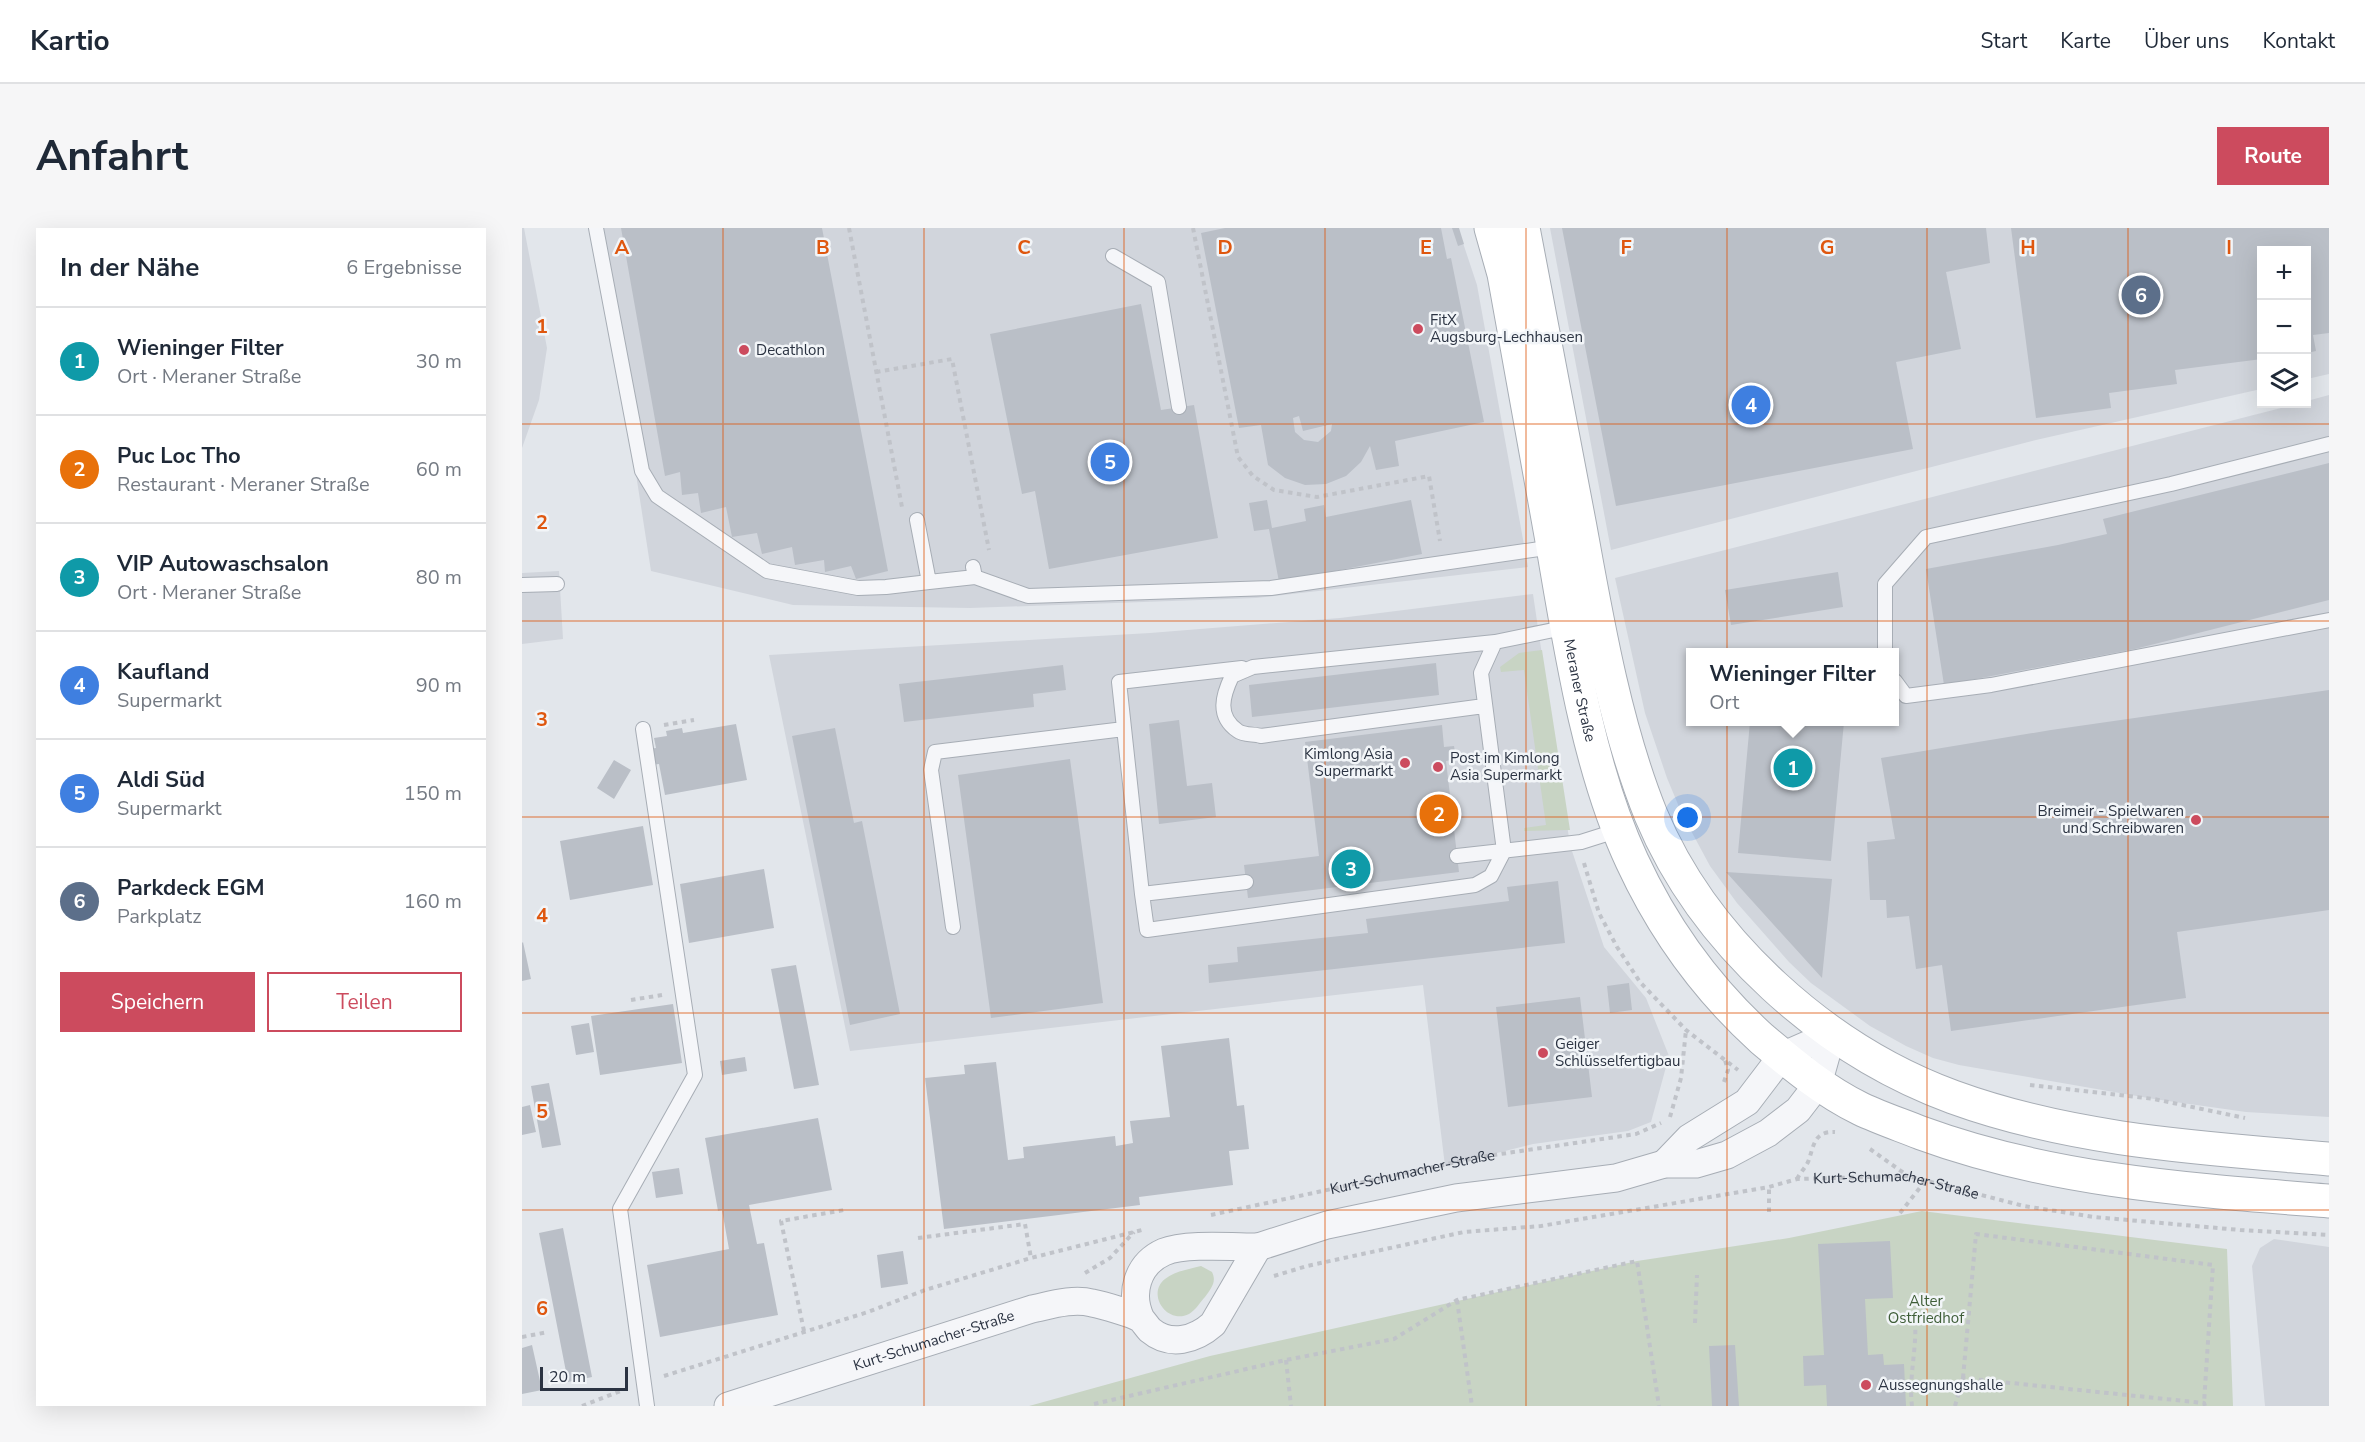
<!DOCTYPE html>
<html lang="de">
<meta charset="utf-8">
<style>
:root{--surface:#fff;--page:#f6f6f7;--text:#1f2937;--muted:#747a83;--line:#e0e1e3;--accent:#cc4b5e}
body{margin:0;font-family:"Nunito Sans",sans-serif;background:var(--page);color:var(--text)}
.controls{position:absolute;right:18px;top:18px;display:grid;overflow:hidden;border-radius:0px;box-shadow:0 6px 24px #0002}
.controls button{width:54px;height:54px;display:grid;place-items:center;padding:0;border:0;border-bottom:2px solid var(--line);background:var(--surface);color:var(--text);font:30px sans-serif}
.scale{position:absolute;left:18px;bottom:15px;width:88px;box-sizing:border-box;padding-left:6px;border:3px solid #2b3342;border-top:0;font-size:16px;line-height:21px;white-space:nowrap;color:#2b3342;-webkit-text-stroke:4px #f2f5f8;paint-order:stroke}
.you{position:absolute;left:1166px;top:590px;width:21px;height:21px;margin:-15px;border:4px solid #fff;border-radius:50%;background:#1a73e8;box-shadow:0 0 0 9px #1a73e833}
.badge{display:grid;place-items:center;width:39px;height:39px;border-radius:50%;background:var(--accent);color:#fff;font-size:20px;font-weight:700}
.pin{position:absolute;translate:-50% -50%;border:3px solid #fff;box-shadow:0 2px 6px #0006}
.popup{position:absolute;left:1164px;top:420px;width:213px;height:78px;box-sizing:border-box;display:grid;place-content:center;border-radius:0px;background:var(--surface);filter:drop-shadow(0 2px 4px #0005);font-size:20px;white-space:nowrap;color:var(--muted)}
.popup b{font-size:22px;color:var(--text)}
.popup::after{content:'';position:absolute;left:50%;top:100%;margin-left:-12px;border:12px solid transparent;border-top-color:var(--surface)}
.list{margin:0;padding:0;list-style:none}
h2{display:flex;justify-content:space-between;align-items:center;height:78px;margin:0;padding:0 24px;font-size:26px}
h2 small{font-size:20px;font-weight:400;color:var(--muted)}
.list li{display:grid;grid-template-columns:39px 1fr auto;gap:18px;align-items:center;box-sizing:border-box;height:108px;padding:0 24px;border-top:2px solid var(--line)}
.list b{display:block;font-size:22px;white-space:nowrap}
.list p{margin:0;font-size:20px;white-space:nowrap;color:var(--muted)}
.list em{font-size:20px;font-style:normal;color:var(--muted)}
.actions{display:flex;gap:12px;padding:18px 24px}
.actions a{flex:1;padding:14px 0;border:2px solid var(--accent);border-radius:0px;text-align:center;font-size:21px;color:var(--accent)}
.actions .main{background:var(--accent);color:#fff}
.icon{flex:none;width:33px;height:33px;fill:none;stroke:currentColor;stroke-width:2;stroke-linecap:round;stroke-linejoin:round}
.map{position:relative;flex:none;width:1807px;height:1178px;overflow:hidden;border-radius:0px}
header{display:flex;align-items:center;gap:36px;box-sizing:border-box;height:84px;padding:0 30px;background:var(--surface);border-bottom:2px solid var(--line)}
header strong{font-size:28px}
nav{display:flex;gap:33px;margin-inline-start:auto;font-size:21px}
.intro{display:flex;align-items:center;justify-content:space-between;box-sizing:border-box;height:144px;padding:0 36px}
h1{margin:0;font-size:42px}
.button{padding:15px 27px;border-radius:0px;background:var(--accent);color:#fff;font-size:21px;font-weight:700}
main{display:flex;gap:36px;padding:0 36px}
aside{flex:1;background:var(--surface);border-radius:0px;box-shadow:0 6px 24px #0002}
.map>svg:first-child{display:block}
</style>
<header>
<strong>Kartio</strong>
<nav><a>Start</a><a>Karte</a><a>Über uns</a><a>Kontakt</a></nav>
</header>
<div class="intro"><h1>Anfahrt</h1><a class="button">Route</a></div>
<main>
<aside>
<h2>In der Nähe<small>6 Ergebnisse</small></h2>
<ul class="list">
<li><span class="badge" style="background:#0f9aa8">1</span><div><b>Wieninger Filter</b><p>Ort · Meraner Straße</p></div><em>30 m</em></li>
<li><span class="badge" style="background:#e8710a">2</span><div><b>Puc Loc Tho</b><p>Restaurant · Meraner Straße</p></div><em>60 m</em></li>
<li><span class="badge" style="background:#0f9aa8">3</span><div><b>VIP Autowaschsalon</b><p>Ort · Meraner Straße</p></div><em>80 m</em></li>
<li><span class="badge" style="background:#3f7fe0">4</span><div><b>Kaufland</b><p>Supermarkt</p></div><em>90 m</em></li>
<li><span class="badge" style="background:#3f7fe0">5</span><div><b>Aldi Süd</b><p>Supermarkt</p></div><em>150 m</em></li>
<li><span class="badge" style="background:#5c6f8a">6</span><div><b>Parkdeck EGM</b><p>Parkplatz</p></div><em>160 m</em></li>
</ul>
<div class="actions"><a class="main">Speichern</a><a>Teilen</a></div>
</aside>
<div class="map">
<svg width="1807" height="1178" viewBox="0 0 1807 1178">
<rect width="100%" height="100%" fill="#e2e6eb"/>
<path fill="#d1d5dc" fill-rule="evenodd" d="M0,0h2l23,120 -8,52 -17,48z
M76,0h860l19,57 51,282 -272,31 -286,10 -177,-3 -142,-34z
M1028,0h779v146l-22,5 -1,-129h-44l-1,139 -225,51 -425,110z
M1807,167v722l-83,-5 -92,-13 -195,-34 -26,-7 -27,-12 -36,-20 -59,-43 -22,-21 -52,-59 -27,-37 -28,-52 -15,-36 -22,-65 -30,-135 682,-174h9l1,-3zM1169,424h204v70h-204z
M37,343l4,68 -41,5v-71z
M1011,366l37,251 34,102 42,51 23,58 -18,66 -23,9 -95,13 -88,22 -22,-181 -573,66 -81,-396 381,-22 190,-15z
M1752,1011l55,8v159h-64l-13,-140 8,-18z"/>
<path fill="#c8d4c4" d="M1020,422l28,180 -46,1v-3l22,-3 -22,-155 -23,2 -1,-5 19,-14z
M1400,983l305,38 6,157h-1204l181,-50 427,-95 152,-23z
M679,1038l11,6c5,10 -1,16 -7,25 -5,5 -9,13 -16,17 -22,11 -43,-20 -24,-35 10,-8 25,-10 36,-13z"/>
<path fill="#babfc7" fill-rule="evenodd" d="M99,0h201l66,343 -32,8 -5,-13 -26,6 -1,-12 -29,5 -3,-18 -30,7 -5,-21 -25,4 -6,-30 -25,6 -3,-20 -16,2 -2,-23 -15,4z
M703,0h216l6,31 4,-1 33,164 -89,19 4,25 -23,4 -6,-24 -9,16 -15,14 -20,8 -21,1 -20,-7 -17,-13 -7,-40 -22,3 -38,-195zM777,188l4,15 29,-7 -1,7 -13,11 -14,-2 -9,-8 -2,-14z
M930,0h7l5,16 -6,2z
M1040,0h424l4,35 -44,9 15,77 -65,13 17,87 -297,57z
M1489,0h318v105l-16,2 3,16 -9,2v-103h-45v109l-87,11 2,14 -68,9 2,15 -75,10z
M619,76l20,106 33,-5 24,133 -169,31 -14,-78 -13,3 -32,-160z
M1807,235v137l-194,49 -191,36 -18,-116 132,-24 49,-11 -4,-15z
M745,272l5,28 34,-7 -2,-12 20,-4 2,12 85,-17 11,54 -143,28 -10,-53 -15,2 -5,-28z
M1316,344l5,35 -112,18 -6,-35z
M914,435l3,32 -187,22 -3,-32z
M541,437l3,25 -33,4 1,13 -130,15 -5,-38z
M1807,462v220l-152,22 9,66 -235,33 -9,-66 -26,4 -7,-53 -22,2 -1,-18h-16l-3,-58 28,-3 -14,-81 170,-28z
M657,492l8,66 25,-3 4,34 -57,7 -10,-100z
M1228,494h94l-13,139 -93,-8z
M214,496l11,56 -82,15 -6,-31 -7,1 -3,-16 7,-1 -2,-10 13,-2 -1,-5 16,-3 1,5z
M920,497l2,22 10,-1 2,13 -10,2 13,111 -211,26 -4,-33 75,-9 -14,-114z
M313,500l19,95 8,-2 38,193 -50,11 -58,-289z
M548,531l33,244 -112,15 -33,-243z
M92,532l17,10 -17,29 -17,-11z
M121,598l10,59 -83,15 -10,-59z
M242,641l10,59 -85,15 -9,-59z
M1204,644l106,7 -10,99z
M1036,653l7,62 -356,40 -1,-18 30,-3 -1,-15 131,-14 -2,-14 143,-18 -2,-14z
M1,714l8,37 -9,2v-38z
M274,737l23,120 -25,4 -23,-120z
M1107,755l3,27 -22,3 -3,-27z
M1058,769l12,100 -84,10 -12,-100z
M151,776l9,59 -82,12 -9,-59z
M67,795l5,29 -18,3 -5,-29z
M707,810l8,68 7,-1 5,44 -20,2 4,34 -94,12 1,8 -196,24 -19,-151 40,-4 -1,-9 32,-3 12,98 16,-2 -1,-11 92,-11 1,10 17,-3 -3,-22 40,-4 -9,-71z
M223,829l2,14 -25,4 -2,-14z
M27,855l12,62 -19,3 -11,-62z
M8,877l6,27 -14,3v-28z
M296,890l14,72 -83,15 8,39 7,-1 14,72 -118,22 -13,-72 82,-16 -7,-39 -4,1 -13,-73z
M157,940l4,26 -27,4 -4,-26z
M41,1000l29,149 -24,5 -29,-149z
M1368,1013l3,57 -28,1 3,56 15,-1 1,11 20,-1 2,42h-79l-1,-21 -22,1 -1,-30 21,-1 -6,-111z
M381,1023l5,33 -27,4 -4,-33z
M10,1117l10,45 -20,4v-46z
M1213,1117l4,61h-27l-3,-60z"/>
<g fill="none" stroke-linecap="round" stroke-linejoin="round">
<g stroke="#a7adb5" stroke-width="16">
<path id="service" d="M74,0l46,243 15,25 110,75 91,17 28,-1 43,-5
M591,28l45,26 21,125
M395,292l12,62 46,-5 -2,-10
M453,349l53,19 243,-8 282,-41
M0,357l35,-1
M1363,424v-68l41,-47 245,-53 158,-40
M720,440l-123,14 23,212 104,-12
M1373,453l11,15 85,-11 338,-65
M962,478l-223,30c-7,-2 -18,-1 -23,-5 -22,-15 -15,-36 -6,-55l21,-9 242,-25
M121,501l52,346 -75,134 27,197
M935,628l124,-14 38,-12
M620,666l5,36 328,-45 16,-9 13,-25 -23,-178 14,-31 73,-15
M431,699l-22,-157 4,-18 189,-23"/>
</g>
<g stroke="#a7adb5" stroke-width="29">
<g id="minor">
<path d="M1142,936l25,-26 58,-36 35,-46 50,-22"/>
<path d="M736,1019l69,-22 129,-27 160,-20 48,-14h32l31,-9 41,-22 30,-23 20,-26 14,-50"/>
<path id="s3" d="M206,1178l304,-97c19,-4 41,-11 60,-6 10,2 42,11 49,16 3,3 6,8 9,11 20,17 45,10 63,-6l45,-77c-24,0 -73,-4 -94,5 -27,12 -35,42 -23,67"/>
</g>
</g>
<g stroke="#a7adb5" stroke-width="35">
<g id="secondary">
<path id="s4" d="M969,0l13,46c16,87 32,174 47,261 18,104 36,230 81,326 31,67 76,129 130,178 31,26 62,52 99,70 19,9 40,16 60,24 131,48 270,57 408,68"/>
<path d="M1001,0c19,100 38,199 57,299 17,94 35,199 71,288 53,127 174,235 302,282 121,44 249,51 376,62"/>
</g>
</g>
<g stroke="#c0c3c9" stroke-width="4" stroke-dasharray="4.5 4.5" stroke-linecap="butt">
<path d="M327,0l53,279"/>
<path d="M671,0l45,229 15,19 21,14 43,7 112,-21 11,65"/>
<path d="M354,144l76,-13 37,191"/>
<path d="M142,497l30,-5"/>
<path d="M1062,635l15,50 18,34 23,35 46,48 52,40"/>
<path d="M109,772l31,-5"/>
<path d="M1202,854l4,-12 -3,-10"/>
<path d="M1508,857l124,14 91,19"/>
<path d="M1148,889l11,-39 5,-48"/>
<path d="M1348,921l38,27"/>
<path d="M1275,951c3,-6 8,-11 11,-17 6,-15 5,-31 27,-30"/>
<path d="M1247,984v-25"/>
<path d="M1378,985l26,-33"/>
<path id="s1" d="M689,987l269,-58 156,-23 25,-11"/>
<path d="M396,1010l107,-14 6,34"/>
<path d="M563,1045l25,-15 24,-26"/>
<path id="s2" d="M752,1048l33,-10 157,-34 77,-6 228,-39 28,-8 111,-3 116,30 70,11 146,13 89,5"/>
<path d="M935,1072l15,106"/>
<path d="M1173,1095l2,-48"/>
<path d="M282,1103l-23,-110 63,-11"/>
<path d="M0,1109l26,-5"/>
<path d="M764,1132l5,46"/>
<path d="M142,1148l204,-64 57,-22 106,-32 111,-28"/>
<path d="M1441,1150l13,-144 237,31 -9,138"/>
<path d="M572,1176l192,-44 108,-21 63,-39 180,-39 22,145"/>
<path d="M60,1178l41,-16"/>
<path d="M1390,1178c-4,-32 7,-62 2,-94"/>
<path d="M1433,1178l8,-28 241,25 1,3"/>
</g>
<use href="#service" stroke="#f5f6f9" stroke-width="14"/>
<use href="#minor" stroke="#f5f6f9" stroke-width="27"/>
<use href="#secondary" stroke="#fff" stroke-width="33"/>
</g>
<path fill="none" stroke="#df570f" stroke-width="1.5" stroke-opacity="0.55" d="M201,0v1178M402,0v1178M602,0v1178M803,0v1178M1004,0v1178M1205,0v1178M1405,0v1178M1606,0v1178M0,196h1807M0,393h1807M0,589h1807M0,785h1807M0,982h1807"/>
<g fill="#cc4b5e" stroke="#f2f5f8" stroke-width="2">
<circle cx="896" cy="101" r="6"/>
<circle cx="222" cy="122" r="6"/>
<circle cx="883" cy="535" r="6"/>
<circle cx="916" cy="539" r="6"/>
<circle cx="1674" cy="592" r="6"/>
<circle cx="1021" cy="825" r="6"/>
<circle cx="1344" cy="1157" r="6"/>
</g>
<g text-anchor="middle" stroke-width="5" stroke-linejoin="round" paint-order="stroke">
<g font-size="15" fill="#2b3342" stroke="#f2f5f8" text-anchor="start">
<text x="908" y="97">FitX<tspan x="908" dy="17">Augsburg-Lechhausen</tspan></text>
<text x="234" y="127">Decathlon</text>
<text x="871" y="531" text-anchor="end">Kimlong Asia<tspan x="871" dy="17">Supermarkt</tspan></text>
<text x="928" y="535">Post im Kimlong<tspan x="928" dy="17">Asia Supermarkt</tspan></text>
<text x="1662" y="588" text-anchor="end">Breimeir - Spielwaren<tspan x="1662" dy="17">und Schreibwaren</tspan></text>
<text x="1033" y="821">Geiger<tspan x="1033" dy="17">Schlüsselfertigbau</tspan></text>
<text x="1356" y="1162">Aussegnungshalle</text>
</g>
<g font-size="15" fill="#2b3342" stroke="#f2f5f8">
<text dy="5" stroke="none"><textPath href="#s4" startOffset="471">Meraner Straße</textPath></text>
<text dy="5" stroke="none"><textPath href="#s1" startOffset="206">Kurt-Schumacher-Straße</textPath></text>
<text dy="5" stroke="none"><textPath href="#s2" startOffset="633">Kurt-Schumacher-Straße</textPath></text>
<text dy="5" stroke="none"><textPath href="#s3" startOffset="216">Kurt-Schumacher-Straße</textPath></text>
</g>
<g font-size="15" fill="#3f5e38" stroke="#f2f5f8">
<text x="1404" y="1078">Alter<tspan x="1404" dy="17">Ostfriedhof</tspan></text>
</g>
</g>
<g font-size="20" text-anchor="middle" font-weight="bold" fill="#df570f" stroke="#f2f5f8" stroke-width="5" stroke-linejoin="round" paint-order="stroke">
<text x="100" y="26">A</text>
<text x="301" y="26">B</text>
<text x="502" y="26">C</text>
<text x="703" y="26">D</text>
<text x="904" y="26">E</text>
<text x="1104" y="26">F</text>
<text x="1305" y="26">G</text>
<text x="1506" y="26">H</text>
<text x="1707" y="26">I</text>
<text x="20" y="105">1</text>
<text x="20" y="301">2</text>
<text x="20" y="498">3</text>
<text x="20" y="694">4</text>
<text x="20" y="890">5</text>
<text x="20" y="1087">6</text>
</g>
</svg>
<div class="controls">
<button>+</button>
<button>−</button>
<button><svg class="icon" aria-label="layers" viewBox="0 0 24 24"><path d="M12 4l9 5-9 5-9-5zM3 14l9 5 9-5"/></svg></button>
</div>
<div class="scale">20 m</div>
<div class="you"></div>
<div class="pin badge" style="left:1271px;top:540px;background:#0f9aa8">1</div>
<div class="popup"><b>Wieninger Filter</b>Ort</div>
<div class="pin badge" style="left:917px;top:586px;background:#e8710a">2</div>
<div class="pin badge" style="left:829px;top:641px;background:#0f9aa8">3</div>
<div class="pin badge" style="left:1229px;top:177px;background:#3f7fe0">4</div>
<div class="pin badge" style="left:588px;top:234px;background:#3f7fe0">5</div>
<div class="pin badge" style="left:1619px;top:67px;background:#5c6f8a">6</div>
</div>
</main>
